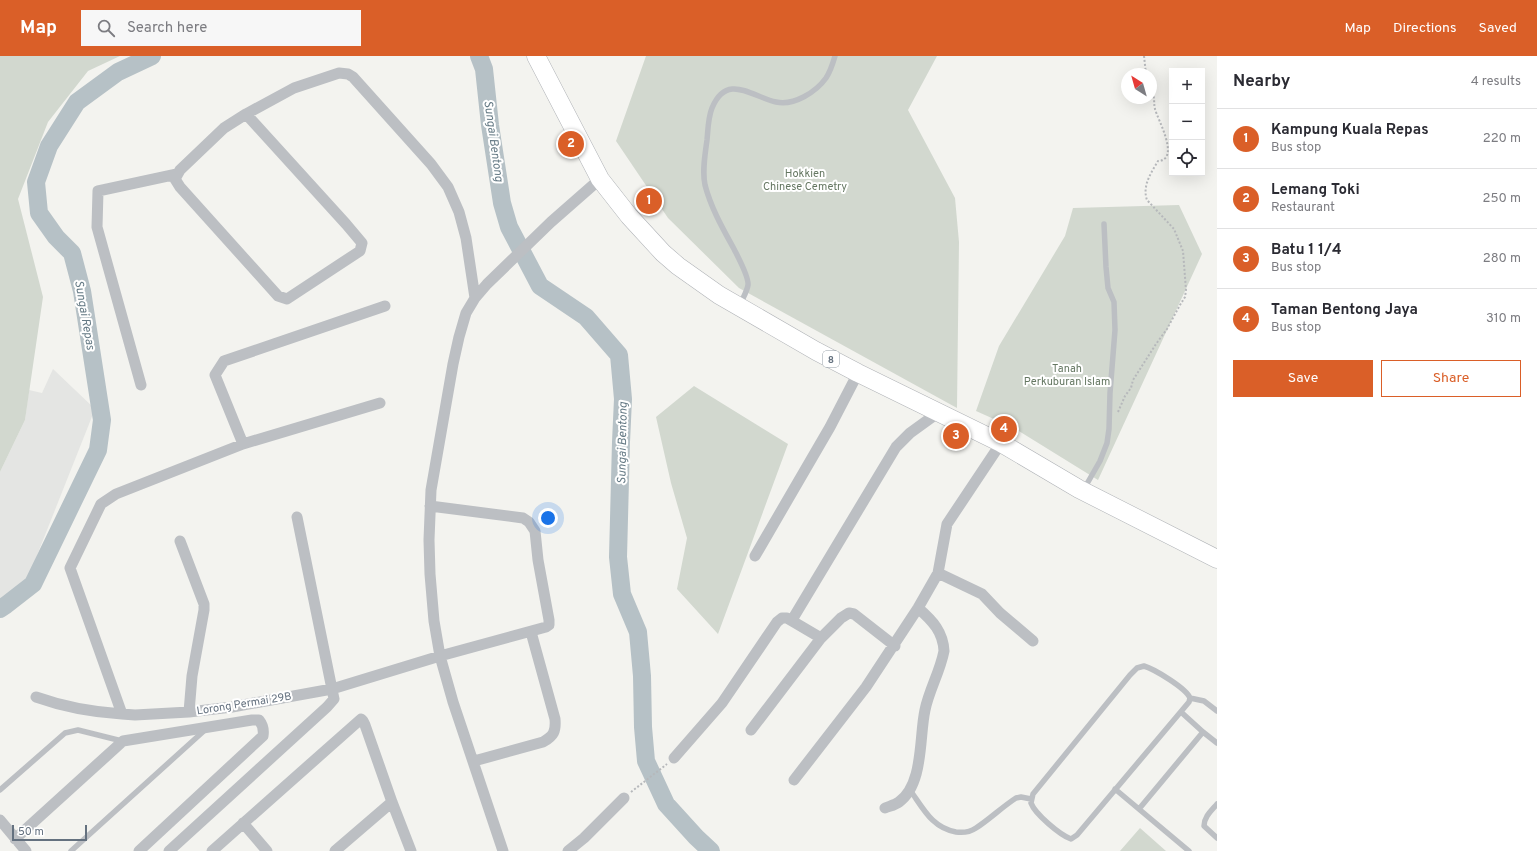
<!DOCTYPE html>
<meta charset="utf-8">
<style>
:root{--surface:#fff;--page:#f7f7f7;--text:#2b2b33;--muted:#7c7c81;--line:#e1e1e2;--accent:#da5f28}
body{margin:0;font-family:Overpass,sans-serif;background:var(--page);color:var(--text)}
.controls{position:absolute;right:12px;top:12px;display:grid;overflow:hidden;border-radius:0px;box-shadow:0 4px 16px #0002}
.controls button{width:36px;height:36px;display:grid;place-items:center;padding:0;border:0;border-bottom:1px solid var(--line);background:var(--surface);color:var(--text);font:20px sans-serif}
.compass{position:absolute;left:1121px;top:12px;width:36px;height:36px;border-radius:50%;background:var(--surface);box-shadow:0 4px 16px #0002;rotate:323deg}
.scale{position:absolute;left:12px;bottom:10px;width:75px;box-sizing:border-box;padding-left:4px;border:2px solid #64717f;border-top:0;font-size:11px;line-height:14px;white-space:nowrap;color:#64717f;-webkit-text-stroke:3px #fff;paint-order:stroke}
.you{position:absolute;left:548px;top:462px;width:14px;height:14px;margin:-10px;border:3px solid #fff;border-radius:50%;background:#1a73e8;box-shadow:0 0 0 6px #1a73e833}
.badge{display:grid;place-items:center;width:26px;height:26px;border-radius:50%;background:var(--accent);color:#fff;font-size:13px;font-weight:700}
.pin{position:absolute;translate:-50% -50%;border:2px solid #fff;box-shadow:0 1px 4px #0006}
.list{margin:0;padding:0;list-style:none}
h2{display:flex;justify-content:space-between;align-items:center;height:52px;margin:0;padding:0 16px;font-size:17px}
h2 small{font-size:13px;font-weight:400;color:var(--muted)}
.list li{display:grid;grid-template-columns:26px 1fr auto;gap:12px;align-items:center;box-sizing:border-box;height:60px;padding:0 16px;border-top:1px solid var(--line)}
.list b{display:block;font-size:15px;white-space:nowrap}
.list p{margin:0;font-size:13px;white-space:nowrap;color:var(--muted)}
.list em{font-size:13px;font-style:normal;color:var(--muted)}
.actions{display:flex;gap:8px;padding:12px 16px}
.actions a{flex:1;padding:9px 0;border:1px solid var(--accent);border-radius:0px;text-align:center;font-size:14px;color:var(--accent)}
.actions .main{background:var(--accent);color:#fff}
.icon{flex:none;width:22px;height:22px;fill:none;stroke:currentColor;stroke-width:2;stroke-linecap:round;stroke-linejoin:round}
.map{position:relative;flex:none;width:1217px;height:795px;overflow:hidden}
header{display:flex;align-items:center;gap:24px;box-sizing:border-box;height:56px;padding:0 20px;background:var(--accent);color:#fff}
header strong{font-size:19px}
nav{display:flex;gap:22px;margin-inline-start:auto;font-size:14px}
.search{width:280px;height:36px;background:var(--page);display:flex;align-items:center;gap:10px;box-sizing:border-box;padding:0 14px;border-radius:0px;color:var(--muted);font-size:15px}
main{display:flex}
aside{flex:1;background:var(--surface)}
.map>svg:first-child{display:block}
</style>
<header>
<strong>Map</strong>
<div class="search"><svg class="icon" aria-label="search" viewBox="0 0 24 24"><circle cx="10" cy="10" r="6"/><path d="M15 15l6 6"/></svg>Search here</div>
<nav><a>Map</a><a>Directions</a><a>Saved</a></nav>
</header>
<main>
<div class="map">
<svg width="1217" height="795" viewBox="0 0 1217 795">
<rect width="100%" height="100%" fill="#f3f3ef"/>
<path fill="#e4e5e3" d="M53,313l42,40 -69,174 -26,16v-127l25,-52 4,-30 13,3z"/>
<path fill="#d2d8cf" d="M0,0h120l-32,15 -40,51 -30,77 25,98 -18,123 -25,52z
M646,0h291l-29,54 47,88 4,44 -2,166 -218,-120 -71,-70 -52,-77z
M1179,149l23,49 -104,226 -84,-52 -38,-17 23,-65 66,-110 8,-28z
M694,330l94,58 -70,190 -41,-45 10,-51 -16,-55 -15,-66z
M1140,772l26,23h-46z"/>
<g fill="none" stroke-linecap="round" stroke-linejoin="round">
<path stroke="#b6c1c6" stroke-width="18" d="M479,0l5,13 6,56 12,78 7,24 31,59 46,31 33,38 4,44 -2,43 -3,115 4,37 16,38 4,44 1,51 3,34 20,43 30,33 15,14
M0,553l6,-4 27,-21 65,-134 4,-30 -20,-129 -10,-38 -16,-16 -17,-24 -3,-31 13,-36 28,-44 41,-30 34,-16"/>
<g stroke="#b0b3b7" stroke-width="19">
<path id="primary" d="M536,0l64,123 29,37 34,37 15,13 41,29 97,56 42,22 143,70 78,46 138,70"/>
</g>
<path stroke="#b6b8bb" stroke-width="2" stroke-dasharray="2 2" stroke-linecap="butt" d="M1144,0l2,18
M1118,356l7,-16 6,-8 2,-8 23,-36 11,-15 13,-24 5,-8 1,-7 -3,-39 -9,-22 -27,-29c-5,-14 4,-27 11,-39 23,-1 -1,-43 -3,-52 -2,-9 1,-9 -4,-18
M631,736l36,-28"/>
<path stroke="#bcbfc3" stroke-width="5.5" d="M740,249c2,-6 7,-13 8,-20 1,-8 -10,-28 -14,-36 -11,-20 -23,-41 -29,-64 -3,-14 0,-30 2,-45 1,-10 1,-22 5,-32 15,-36 40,-11 64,-6 18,4 40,-10 50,-24 4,-6 7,-15 9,-22
M1084,433l16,-28 7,-18 2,-14 1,-36 5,-63 -1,-28 -6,-14 -2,-21 -2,-43
M1144,610c10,3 42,22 46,32l-1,4 -112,133 -6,4c-11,-4 -36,-25 -40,-36l2,-9 97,-119 7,-7z
M1190,642l14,3 13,10
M1203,676l14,11
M1115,733l74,62
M0,734l65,-57 13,-3 44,11
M910,734c13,18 22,38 46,42 7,1 14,0 20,-4 14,-9 26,-21 40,-30l5,-1 10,2
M1217,748c-6,7 -13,13 -13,22l13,12
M1139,753l64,-77 -22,-20
M71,795l135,-122"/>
<path stroke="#bcbfc3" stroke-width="11" d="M246,58l100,110 16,19 -2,8 -73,48 -9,-3 -98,-109 -5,-8 5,-9 44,-42 22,-14 48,-26 45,-15 9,1 5,3 78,87 17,23 11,25 7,26 9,60
M141,329l-44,-158 1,-36 79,-17
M243,388l-28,-69 9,-14 161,-55
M180,485l24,63v6l-12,66 -3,36 43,-5 100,-18 108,-33 106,-29 3,-2v-5l-11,-60 -3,-29 -6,-9 -6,-4 -93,-12
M755,500l75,-129 28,-54
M938,517l44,21 18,19 33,28
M792,564l104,-173 14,-14 29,-21
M36,641c28,10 55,15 86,17
M189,656l-54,3 -13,-1 -52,-146 31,-64 15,-10 127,-50 137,-41
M751,674l70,-92 20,-20 8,-5 5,1 41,32
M674,702l48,-55 55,-81 5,-4h5l34,20
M474,705l69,-19c11,-6 13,-11 12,-23l-24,-87
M794,724l72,-93 52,-79 20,-35 9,-49 54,-81
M885,752c5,-2 10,-3 14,-6 25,-18 20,-65 26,-92 4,-20 15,-38 19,-59 -1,-19 -11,-30 -26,-43
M0,764l26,31
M243,767l24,28
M15,783l108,-98 129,-21h7c4,5 5,10 4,16l-124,115
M169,795l158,-144 7,-8 -37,-182
M212,795l149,-132 2,2 2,4 27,77 19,49
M335,795l57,-49
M503,795l-50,-149 -13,-46 -6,-35 -4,-47 -1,-34 2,-50 22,-126 6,-27 7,-24 9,-15 12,-14 64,-62 49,-43
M568,795l16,-13 40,-40"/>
<use href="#primary" stroke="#fff" stroke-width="18"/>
</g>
<g text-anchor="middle" stroke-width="4" stroke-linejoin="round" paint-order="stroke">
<rect fill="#fff" stroke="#929ca5" stroke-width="1" x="823" y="295" width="16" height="16" rx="3"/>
<g font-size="10" font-weight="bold" fill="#64717f">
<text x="831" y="307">8</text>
</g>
<g font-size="11" fill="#657762" stroke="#fff">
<text x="805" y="121">Hokkien<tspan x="805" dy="13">Chinese Cemetry</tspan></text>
<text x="1067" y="316">Tanah<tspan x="1067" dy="13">Perkuburan Islam</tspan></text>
</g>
<g font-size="11" fill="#64717f" stroke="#fff">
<text transform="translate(244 647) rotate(-9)" y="4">Lorong Permai 29B</text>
</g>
<g font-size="12" font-style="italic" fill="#647984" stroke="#fff">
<text transform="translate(494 85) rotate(82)" y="4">Sungai Bentong</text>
<text transform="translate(85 259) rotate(80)" y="4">Sungai Repas</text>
<text transform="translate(622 387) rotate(-89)" y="4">Sungai Bentong</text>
</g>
</g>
</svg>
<div class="controls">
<button>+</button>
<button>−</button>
<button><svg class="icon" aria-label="locate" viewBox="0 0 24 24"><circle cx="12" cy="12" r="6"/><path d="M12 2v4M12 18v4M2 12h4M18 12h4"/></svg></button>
</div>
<svg class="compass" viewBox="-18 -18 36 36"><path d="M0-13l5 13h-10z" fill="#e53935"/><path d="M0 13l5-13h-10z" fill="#7c7c81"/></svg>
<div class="scale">50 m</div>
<div class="you"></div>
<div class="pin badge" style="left:649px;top:145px">1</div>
<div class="pin badge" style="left:571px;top:88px">2</div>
<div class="pin badge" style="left:956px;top:380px">3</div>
<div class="pin badge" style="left:1004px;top:373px">4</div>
</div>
<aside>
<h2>Nearby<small>4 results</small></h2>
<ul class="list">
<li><span class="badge">1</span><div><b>Kampung Kuala Repas</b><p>Bus stop</p></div><em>220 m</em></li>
<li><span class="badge">2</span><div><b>Lemang Toki</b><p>Restaurant</p></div><em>250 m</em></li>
<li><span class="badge">3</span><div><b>Batu 1 1/4</b><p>Bus stop</p></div><em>280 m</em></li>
<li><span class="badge">4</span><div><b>Taman Bentong Jaya</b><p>Bus stop</p></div><em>310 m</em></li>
</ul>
<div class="actions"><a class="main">Save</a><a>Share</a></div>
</aside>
</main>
